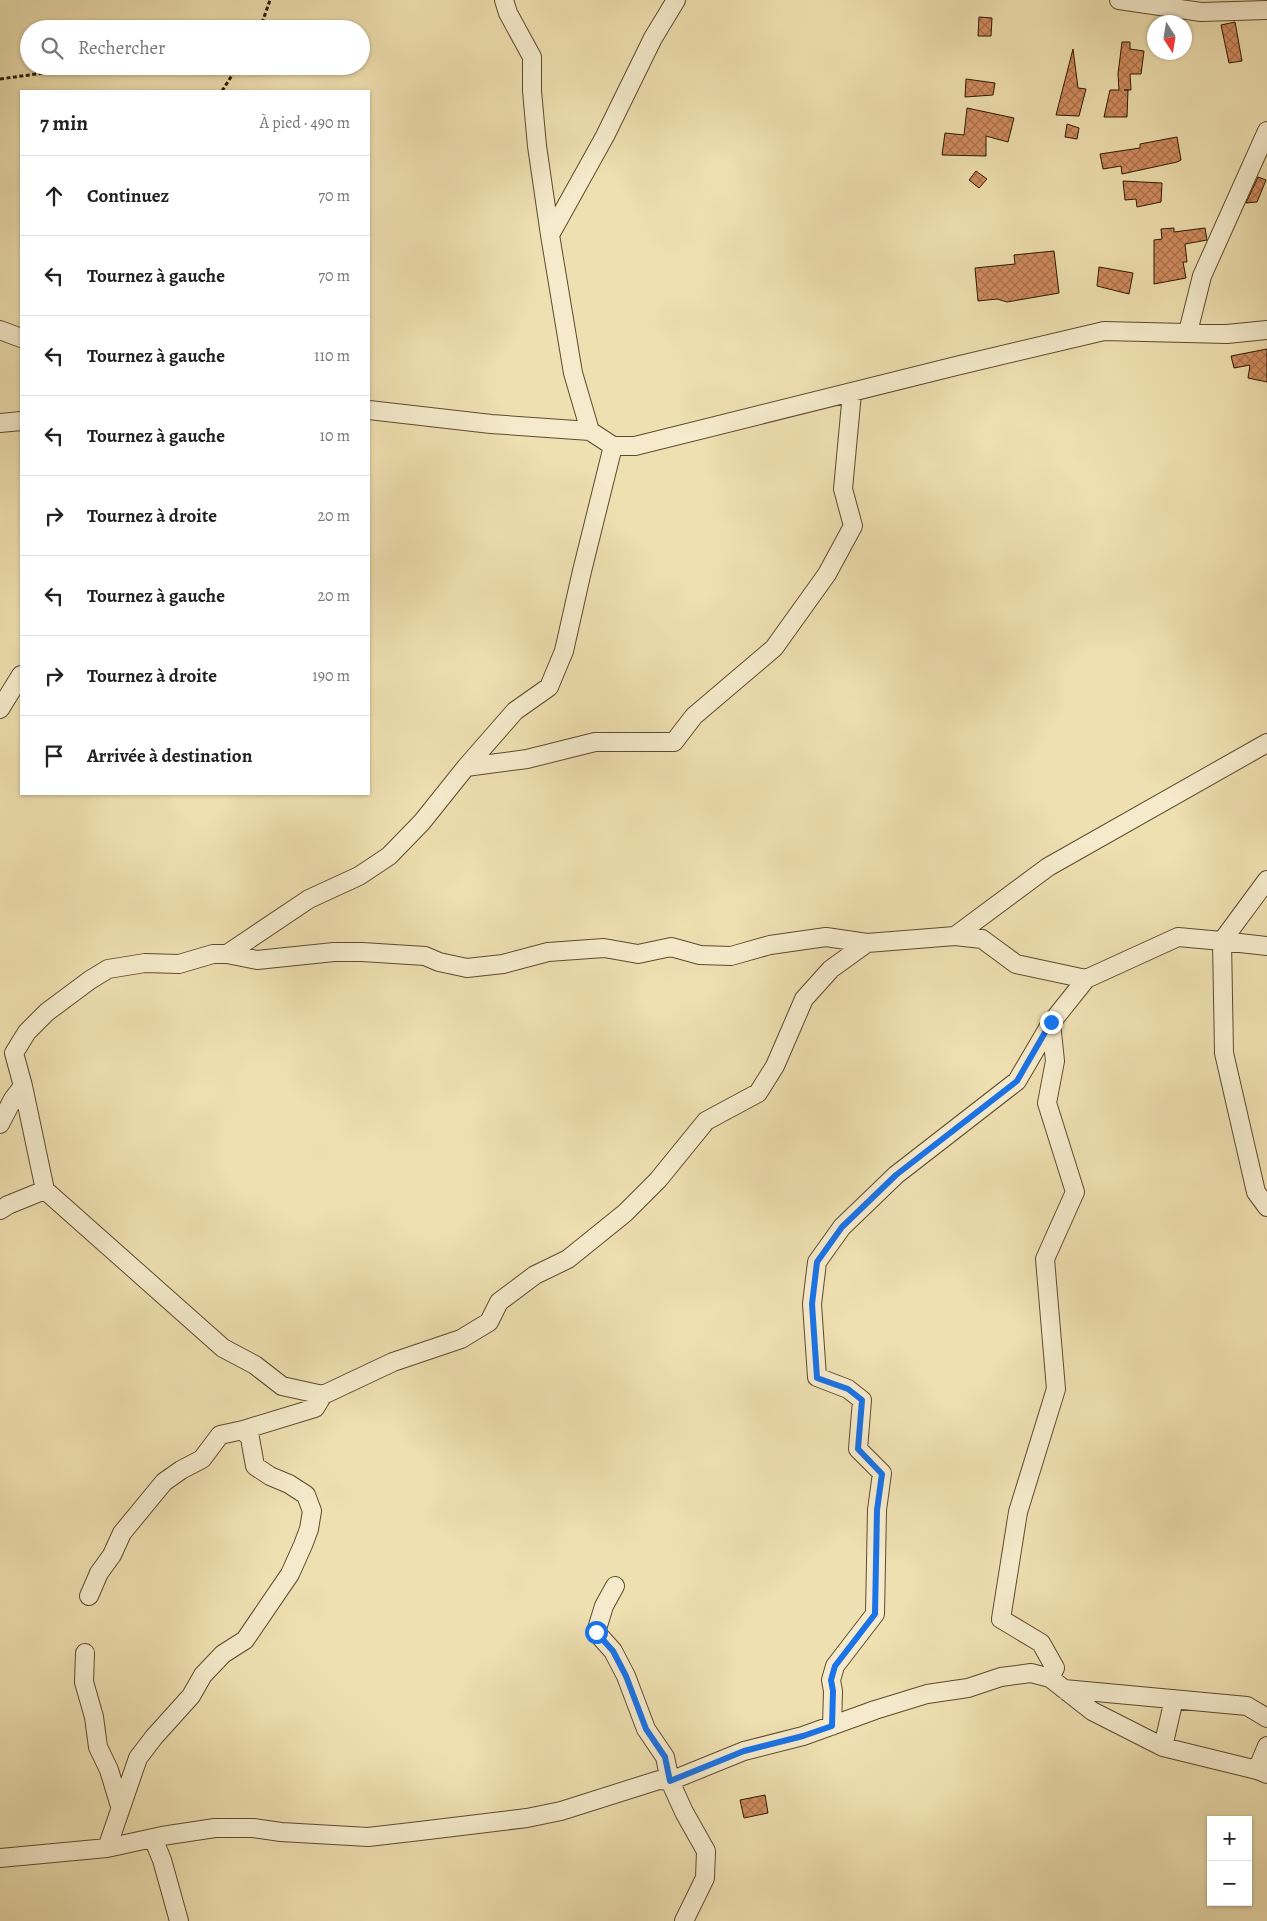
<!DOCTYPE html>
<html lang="fr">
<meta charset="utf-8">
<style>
:root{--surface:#fff;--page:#f2f2f2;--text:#222;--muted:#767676;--line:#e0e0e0}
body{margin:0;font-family:Alegreya,serif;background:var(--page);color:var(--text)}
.controls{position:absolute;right:15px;bottom:15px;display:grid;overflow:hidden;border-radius:0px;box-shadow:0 1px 4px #0004}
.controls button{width:45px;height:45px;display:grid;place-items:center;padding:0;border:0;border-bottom:1px solid var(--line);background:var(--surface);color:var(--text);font:25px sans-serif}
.compass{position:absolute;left:1147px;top:15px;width:45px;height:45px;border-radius:50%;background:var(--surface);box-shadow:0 1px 4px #0004;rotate:168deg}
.stop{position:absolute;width:15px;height:15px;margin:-11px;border:4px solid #1a73e8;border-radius:50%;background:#fff}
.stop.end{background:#1a73e8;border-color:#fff;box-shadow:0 1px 5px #0008}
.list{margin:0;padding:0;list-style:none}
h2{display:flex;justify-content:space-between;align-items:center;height:65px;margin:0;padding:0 20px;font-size:21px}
h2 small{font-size:16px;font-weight:400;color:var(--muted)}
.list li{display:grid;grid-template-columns:32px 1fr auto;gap:15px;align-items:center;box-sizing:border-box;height:80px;padding:0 20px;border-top:1px solid var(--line)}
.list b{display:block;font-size:19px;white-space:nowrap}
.list em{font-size:16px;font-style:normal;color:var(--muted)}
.icon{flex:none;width:28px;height:28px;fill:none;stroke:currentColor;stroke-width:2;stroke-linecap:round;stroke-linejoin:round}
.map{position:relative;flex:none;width:1267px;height:1921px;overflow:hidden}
.search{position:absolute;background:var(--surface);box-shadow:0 1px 4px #0004;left:20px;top:20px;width:350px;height:55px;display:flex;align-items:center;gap:12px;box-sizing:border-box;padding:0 18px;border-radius:28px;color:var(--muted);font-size:19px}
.panel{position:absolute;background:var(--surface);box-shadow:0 1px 4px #0004;left:20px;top:90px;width:350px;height:705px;border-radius:0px}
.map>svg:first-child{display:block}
</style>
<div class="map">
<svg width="1267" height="1921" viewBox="0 0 1267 1921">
<defs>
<pattern id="building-cross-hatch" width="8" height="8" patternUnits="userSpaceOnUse" patternTransform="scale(1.25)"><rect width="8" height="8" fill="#d28d60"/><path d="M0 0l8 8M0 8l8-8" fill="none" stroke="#ab724d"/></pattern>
</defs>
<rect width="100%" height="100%" fill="#efe0b1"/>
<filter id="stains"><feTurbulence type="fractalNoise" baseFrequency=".004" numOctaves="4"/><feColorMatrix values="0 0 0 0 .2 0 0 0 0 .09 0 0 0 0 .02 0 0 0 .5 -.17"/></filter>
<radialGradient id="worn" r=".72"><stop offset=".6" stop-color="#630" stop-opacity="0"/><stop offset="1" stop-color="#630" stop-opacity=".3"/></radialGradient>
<path fill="url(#building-cross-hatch)" stroke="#2d1802" d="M979,17l13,1 -1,18h-13z
M1235,22l7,39 -13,2 -8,-38z
M1122,42h8v7l14,2 -3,23h-11l1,16h-7h4l-1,27h-23l6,-27h9l-1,-16z
M1073,49l5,39 8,1 -7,27 -23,-1z
M966,79l29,4 -2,12 -28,2z
M967,108l47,10 -6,24 -22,-6v20l-44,-1 3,-22 19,2z
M1067,124l12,4 -2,11 -12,-2z
M1177,137l4,23 -4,2 -55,12 -1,-8 -18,3 -3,-15 40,-6v-4z
M976,171l11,8 -8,9 -10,-8z
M1258,177l8,3 -9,22 -11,1z
M1123,181l39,2 -1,19 -24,5 -1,-8 -11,1z
M1174,228v4l31,-4 2,12 -22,4 2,18h-4l3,16 -32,6v-44l8,-1 -1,-10z
M1054,251l5,42 -52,9 -10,-3 -19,2 -3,-33 40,-4 -1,-9z
M1099,267l34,6 -4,21 -32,-8z
M1267,349v33l-19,-4 2,-13 -16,3 -3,-12z
M765,1795l3,18 -24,5 -4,-18z"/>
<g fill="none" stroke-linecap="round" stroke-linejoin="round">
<g stroke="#5e4a2e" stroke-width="20">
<path id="street" d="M504,0l4,13 24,44v34l5,55 13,89
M1119,0l82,12 66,-2
M0,330l21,8
M1188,332l14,-56 65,-145
M369,410l122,14 99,7 23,15h22l321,-80 148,-35 123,3 40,-4
M0,423l21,-2
M590,431l-17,-58 -23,-138 55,-99 48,-98 23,-38
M0,709l21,-34
M466,767l61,-8 68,-17h79l20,-26 80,-68 53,-74 26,-48 -10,-37 9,-96
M1267,880l-45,61 45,5
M955,936l27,3 34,25 70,15 92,-42 44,4 2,112 32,139 11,15
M867,943l-36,26 -27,30 -29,67 -17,27 -52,28 -48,59 -33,33 -57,46 -33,16 -36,27 -10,20 -28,17 -68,23 -70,33 -41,-9 -27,-21 -32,-17 -178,-158 -22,-104 -9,-33 13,-21 20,-20 43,-32 18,-11 37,-6 34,1 34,-10h14l30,6 77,-8h28l63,4 14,6 28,6 36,-4 45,-12 56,-4 34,6 33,-7 29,8 31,1 39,-11 56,-8 41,6 88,-7 93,-69 219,-124
M227,954l82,-55 50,-23 30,-20 33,-34 44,-55 49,-56 34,-24 15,-36 18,-80 31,-125
M0,1124l13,-25 10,-13
M0,1210l8,-5 37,-15
M243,1430l72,-22 8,-13
M615,1586l-11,20 -8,26 17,19 13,25 20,53 19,28 5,24 14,31 22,39 -1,27 -21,43
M89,1596l10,-23 13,-18 10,-22 42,-51 17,-12 21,-11 18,-24 23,-5 7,8 5,28 15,10 19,8 17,11 6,16 -3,18 -6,16 -13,29 -45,66 -22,14 -20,21 -12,21 -37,41 -16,21 -31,90
M85,1653l-1,29 10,35 4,30 11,23 11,36
M1050,1678l5,-10 -14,-25 -40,-24 17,-107 38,-123 -11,-130 30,-67 -28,-89 8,-42 -4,-38 35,-44
M1064,1689l183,17 20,12
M832,1726l1,-35 -2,-11 4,-14 40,-52 2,-104 5,-37 -24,-24 4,-49 -14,-11 -31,-12 -5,-73 5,-42 25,-35 54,-52 121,-94 34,-58
M1163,1747l11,-48
M1257,1770l10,-24
M153,1838l9,22 17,61
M0,1858l107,-10 55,-12 53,-8h38l28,4 87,5 52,-6 107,-13 34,-7 98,-31 11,1 74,-30 59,-15 72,-26 52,-16 41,-6 33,-11 30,-4 19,5 42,33 71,36 94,23 10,4"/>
</g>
<path stroke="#2d1802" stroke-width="3" stroke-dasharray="4 2.5" stroke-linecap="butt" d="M260,29l10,-29
M0,79l95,-13
M222,91l16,-25"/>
<use href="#street" stroke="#f5ebcc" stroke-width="18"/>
</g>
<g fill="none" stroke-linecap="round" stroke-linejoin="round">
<path stroke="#1a73e8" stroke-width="6" d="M596,1632l17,19 13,25 20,53 19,28 5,24 74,-30 59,-15 29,-10 1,-35 -2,-11 4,-14 40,-52 2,-104 5,-36 -24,-25 4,-49 -14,-11 -31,-11 -5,-74 5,-42 25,-35 54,-52 121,-94 34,-59"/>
</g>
<rect width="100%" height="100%" filter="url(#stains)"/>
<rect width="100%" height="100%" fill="url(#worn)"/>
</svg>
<div class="controls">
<button>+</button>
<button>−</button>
</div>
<svg class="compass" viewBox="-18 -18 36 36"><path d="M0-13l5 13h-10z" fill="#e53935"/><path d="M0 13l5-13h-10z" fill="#767676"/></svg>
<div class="stop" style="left:596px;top:1632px"></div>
<div class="stop end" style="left:1051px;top:1022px"></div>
<div class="search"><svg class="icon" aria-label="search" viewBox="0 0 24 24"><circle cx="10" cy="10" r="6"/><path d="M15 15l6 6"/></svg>Rechercher</div>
<section class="panel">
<h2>7 min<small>À pied · 490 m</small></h2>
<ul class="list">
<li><svg class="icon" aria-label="ahead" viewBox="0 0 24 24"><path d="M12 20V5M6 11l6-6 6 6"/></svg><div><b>Continuez</b></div><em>70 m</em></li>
<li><svg class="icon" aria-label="left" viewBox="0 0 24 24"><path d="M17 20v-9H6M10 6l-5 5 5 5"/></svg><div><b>Tournez à gauche</b></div><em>70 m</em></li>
<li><svg class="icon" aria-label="left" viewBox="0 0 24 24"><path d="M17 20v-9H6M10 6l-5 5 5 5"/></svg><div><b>Tournez à gauche</b></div><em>110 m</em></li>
<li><svg class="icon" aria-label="left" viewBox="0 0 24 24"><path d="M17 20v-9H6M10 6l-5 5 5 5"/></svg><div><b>Tournez à gauche</b></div><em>10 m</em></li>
<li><svg class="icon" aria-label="right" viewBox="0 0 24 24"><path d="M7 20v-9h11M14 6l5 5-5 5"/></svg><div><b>Tournez à droite</b></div><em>20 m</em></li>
<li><svg class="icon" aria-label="left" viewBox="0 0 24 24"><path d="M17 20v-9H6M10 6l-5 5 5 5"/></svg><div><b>Tournez à gauche</b></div><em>20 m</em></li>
<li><svg class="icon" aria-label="right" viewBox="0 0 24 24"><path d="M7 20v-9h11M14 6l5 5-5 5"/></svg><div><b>Tournez à droite</b></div><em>190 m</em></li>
<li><svg class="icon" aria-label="arrive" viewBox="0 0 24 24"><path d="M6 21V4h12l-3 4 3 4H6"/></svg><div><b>Arrivée à destination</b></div></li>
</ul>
</section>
</div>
